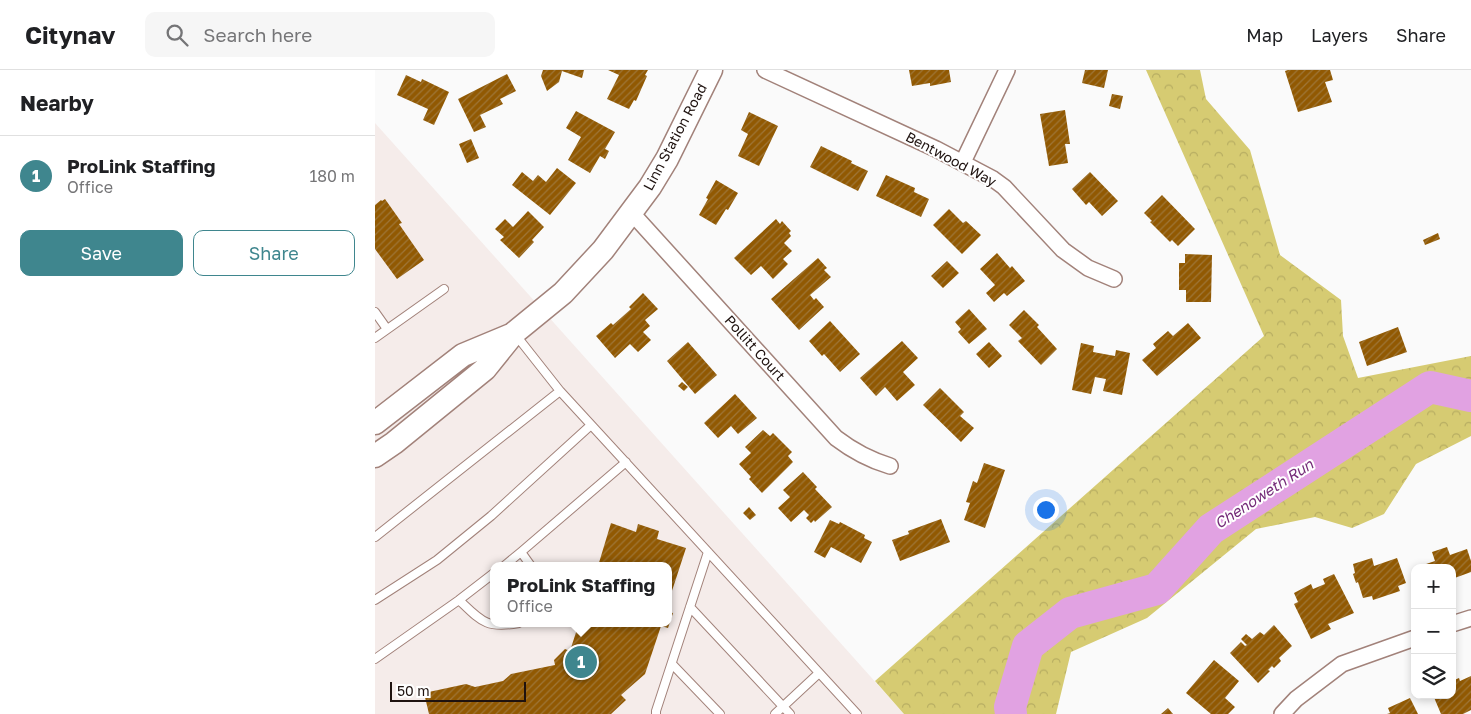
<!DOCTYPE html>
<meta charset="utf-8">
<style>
:root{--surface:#fff;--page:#f6f6f6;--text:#202124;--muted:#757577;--line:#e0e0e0;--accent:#3f868e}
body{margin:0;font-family:"Golos Text",sans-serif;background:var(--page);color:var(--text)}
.controls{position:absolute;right:15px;bottom:15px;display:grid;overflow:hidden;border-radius:10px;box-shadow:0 2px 8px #0003}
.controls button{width:45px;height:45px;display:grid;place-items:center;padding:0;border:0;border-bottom:1px solid var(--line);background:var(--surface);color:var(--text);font:25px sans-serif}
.scale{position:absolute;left:15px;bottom:12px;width:136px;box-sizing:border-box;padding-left:5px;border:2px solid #1e120f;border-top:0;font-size:14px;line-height:18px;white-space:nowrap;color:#1e120f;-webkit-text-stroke:4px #fff;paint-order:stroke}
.you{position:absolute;left:670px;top:439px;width:18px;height:18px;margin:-12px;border:4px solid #fff;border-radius:50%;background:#1a73e8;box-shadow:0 0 0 8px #1a73e833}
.badge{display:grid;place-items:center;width:32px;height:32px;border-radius:50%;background:var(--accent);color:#fff;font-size:16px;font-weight:700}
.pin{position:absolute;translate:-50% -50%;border:2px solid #fff;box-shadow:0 1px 5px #0006}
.popup{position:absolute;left:115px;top:492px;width:182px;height:65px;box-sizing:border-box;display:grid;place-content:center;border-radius:10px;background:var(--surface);filter:drop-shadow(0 1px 4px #0005);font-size:16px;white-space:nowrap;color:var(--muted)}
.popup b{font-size:19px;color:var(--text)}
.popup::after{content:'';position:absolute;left:50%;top:100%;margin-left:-10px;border:10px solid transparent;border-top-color:var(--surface)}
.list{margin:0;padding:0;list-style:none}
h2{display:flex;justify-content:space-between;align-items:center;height:65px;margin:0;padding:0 20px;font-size:21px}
h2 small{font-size:16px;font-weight:400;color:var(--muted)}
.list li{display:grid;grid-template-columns:32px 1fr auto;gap:15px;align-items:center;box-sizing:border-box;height:80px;padding:0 20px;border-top:1px solid var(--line)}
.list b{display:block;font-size:19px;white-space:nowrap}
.list p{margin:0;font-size:16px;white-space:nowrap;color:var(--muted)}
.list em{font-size:16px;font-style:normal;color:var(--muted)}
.actions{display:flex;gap:10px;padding:15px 20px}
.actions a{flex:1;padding:11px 0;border:1px solid var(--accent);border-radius:10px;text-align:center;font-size:18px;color:var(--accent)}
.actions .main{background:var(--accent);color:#fff}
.icon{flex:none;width:28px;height:28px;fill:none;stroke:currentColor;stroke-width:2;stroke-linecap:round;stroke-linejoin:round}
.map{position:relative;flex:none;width:1096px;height:644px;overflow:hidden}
header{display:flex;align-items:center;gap:30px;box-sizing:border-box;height:70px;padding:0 25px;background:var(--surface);border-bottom:1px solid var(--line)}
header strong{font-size:24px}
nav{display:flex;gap:28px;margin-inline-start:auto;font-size:18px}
.search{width:350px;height:45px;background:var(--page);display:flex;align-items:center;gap:12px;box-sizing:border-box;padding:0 18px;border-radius:10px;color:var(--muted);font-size:19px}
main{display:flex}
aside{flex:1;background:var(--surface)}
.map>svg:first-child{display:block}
</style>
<header>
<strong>Citynav</strong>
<div class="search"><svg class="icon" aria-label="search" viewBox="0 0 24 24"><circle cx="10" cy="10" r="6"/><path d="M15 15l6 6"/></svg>Search here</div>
<nav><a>Map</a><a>Layers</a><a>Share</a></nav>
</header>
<main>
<aside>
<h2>Nearby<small></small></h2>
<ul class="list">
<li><span class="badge">1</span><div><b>ProLink Staffing</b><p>Office</p></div><em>180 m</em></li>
</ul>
<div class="actions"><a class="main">Save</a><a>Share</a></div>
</aside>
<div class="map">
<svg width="1096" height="644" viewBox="0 0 1096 644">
<defs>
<pattern id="forest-crowns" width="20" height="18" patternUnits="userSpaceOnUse" patternTransform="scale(1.25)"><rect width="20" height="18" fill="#d6cb72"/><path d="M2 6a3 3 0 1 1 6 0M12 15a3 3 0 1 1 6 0" fill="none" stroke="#b7ad62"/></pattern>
<pattern id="building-hatch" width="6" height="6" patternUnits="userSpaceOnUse" patternTransform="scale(1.25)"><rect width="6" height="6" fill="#915902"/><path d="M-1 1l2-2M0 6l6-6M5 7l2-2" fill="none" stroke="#9e7638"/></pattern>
</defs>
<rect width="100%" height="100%" fill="#fafafa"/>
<path fill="#f5ecea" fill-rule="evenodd" d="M0,53l529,591h-529zM119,496h175v57h-175z"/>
<path fill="url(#forest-crowns)" d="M771,0h54l6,29 44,51 30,105 61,45 2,36 15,42 113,-22v80l-55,28 -32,50 -32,14 -37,-11 -59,12 -109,89 -76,34 -15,62h-152l-29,-33 389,-345z"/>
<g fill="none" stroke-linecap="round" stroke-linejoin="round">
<path stroke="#e1a2e2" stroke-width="32" d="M636,644l-1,-7 18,-61 42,-33 87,-24 54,-60 219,-142 41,9"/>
</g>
<path fill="url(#building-hatch)" d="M168,0h41l-2,8 -20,-7 -3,11 -12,9 -6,-15z
M233,0h40l-3,5 2,1 -11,25 -2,-1 -5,9 -22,-10 12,-24z
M534,0h40l2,12 -21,4v-3l-18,3z
M710,0h23l-4,18 -22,-5z
M913,0h42l3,10 -8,2 7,20 -34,10 -13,-41z
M132,4l9,17 -16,8 3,5 -23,11 6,12 -12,5 -16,-33z
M31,5l15,7 1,-3 27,13 -15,33 -11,-5 5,-11 -31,-14z
M737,24l11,2 -3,13 -11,-3z
M690,40l5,34h-5l3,19 -19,3 -9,-52z
M201,41l39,21 -10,17 4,2 -4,8 -5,-3 -10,17 -22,-13 13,-23 -15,-9z
M374,42l29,14 -19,40 -21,-10 10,-22 -7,-4z
M96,69l8,19 -12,5 -8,-19z
M446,76l31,15 -1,2 17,8 -10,20 -48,-24z
M182,98l19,15 -26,32 -38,-30 10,-13 11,9 5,-6 8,7z
M715,102l28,29 -16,15 -13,-14 -3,3 -14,-16z
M511,105l29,13 -1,4 15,7 -8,18 -45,-21z
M341,110l22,13 -10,17 -2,-1 -10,16 -17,-10 9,-16 -2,-1z
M787,125l33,34 -17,17 -6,-6 -2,2 -20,-20 2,-1 -8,-8z
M10,129l17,24 -3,1 25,36 -27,19 -22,-30v-44l6,-5 1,1z
M574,139l14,14 3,-2 15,14 -19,19 -29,-29z
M153,141l16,16 -12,13 2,2 -15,16 -19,-18 4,-3 -9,-8 10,-10 8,8z
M401,149l4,5 2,-3 9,10 -2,2 2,3 -7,7 8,8 -9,8 5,5 -15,15 -12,-13 -10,9 -17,-17z
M1063,163l2,6 -15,6 -2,-5z
M622,183l13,15 2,-2 13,15 -18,15 -3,-3 -10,9 -8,-9 9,-8 -15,-16z
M810,184l27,1 -1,47h-25v-12h-7v-27h6z
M443,188l9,10 -3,2 7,7 -21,18 4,5 2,-2 8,9 -25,23 -28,-31z
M572,191l12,12 -16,15 -12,-12z
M268,223l15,16 -13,11 5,6 -7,6 8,8 -13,12 -8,-8 -15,14 -19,-22 15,-13 2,2 18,-16 -2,-2z
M594,239l18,20 -18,15 -11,-12 3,-3 -6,-7z
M649,240l15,15 -2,2 20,22 -16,16 -23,-24 4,-3 -13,-13z
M455,251l30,33 -20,18 -16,-18 -2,2 -13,-15z
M813,253l13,15 -44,38 -15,-16 14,-12 -3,-4 15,-13 5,5z
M1023,257l9,25 -40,14 -8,-24z
M527,271l16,17 -15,14 12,13 -18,16 -12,-14 -9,9 -16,-18z
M313,272l29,33 -22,19 -28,-33z
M614,272l13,14 -13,12 -13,-14z
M706,273l13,3 -1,6 22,4 1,-6 14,3 -8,42 -19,-4 3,-12 -11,-2 -4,17 -19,-4z
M307,312l6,5 -4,4 -6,-5z
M565,318l24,24 -4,4 14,12 -13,14 -38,-37z
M360,324l22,24 -19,16 -7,-8 -13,12 -14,-15z
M388,360l7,6 3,-3 19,19 -4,4 5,6 -31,31 -13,-14 2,-2 -12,-13 12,-11 -6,-6z
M609,393l21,7 -20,58 -21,-8 6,-17 -4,-1 7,-21 4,2z
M428,402l14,15 -2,2 17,18 -17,15 -1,-2 -3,3 -5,-5 3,-3 -5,-5 -13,12 -13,-14 12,-11 -7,-7z
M374,437l7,8 -6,5 -7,-7z
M566,449l9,23 -50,19 -8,-21 17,-6 -1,-3z
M455,450l9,4 1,-2 25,13 -1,3 8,4 -11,21 -30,-16 -6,11 -11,-6z
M236,453l25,9 2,-8 21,7 -2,8 29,9 -17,52v-34h-71z
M1072,477l3,8 17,-6 4,12v11l-19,7v-11h-32v-2l15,-5 -3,-9z
M997,488l2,8 23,-8 9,25 -8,3 2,5 -27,9 -1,-4 -9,2 -5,-16 -2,1 -3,-9 2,-1 -2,-9z
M959,504l20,39 -26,11 3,5 -20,10 -17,-35 4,-2 -4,-9 17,-9 2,5 12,-5 -2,-5z
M294,542l4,1 -5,15 -7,-2 -16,48 -24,21 5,5 -15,14h-182l-5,-21 42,-9 9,3 28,-6 8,-7 44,-9 -1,-5 11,-11 5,2 9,-28h90z
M899,555l18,21 -13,12 2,3 -7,7 -2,-2 -4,4 2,1 -12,12 -28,-30 11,-11 4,4 2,-1 -6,-6 5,-5 6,5 8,-7 4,3z
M839,590l25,21 -14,17 10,9 -7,7h-17l-25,-21z
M1096,606v34l-8,4h-22l-8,-19h19v-14l7,-3 1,3z
M1035,628l8,16h-31l3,-1 -2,-5z
M793,638l5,6h-12z"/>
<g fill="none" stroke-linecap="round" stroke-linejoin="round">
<g stroke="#a2827a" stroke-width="10">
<path id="lane" d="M0,242l12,17
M140,264l45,57
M0,268l69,-49
M0,467l185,-146 297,323
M146,482l10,14
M129,496l17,-14 105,-90
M0,530l62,-40 54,-44 100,-91
M84,530c22,21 27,29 60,23
M315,537l100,107
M0,589l84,-59 35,-27
M297,594l48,50
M281,644v-3l52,-159
M400,644l44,-41"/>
</g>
<g stroke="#a2827a" stroke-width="18">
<path id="street" d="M390,0l171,79 57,30 11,8 59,63 25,18 26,11
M588,92l44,-92
M256,142l205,226c17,13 34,22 54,28
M1077,554l19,-6
M907,644l14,-15 46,-35 73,-26"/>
</g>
<g stroke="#a2827a" stroke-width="25">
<path id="secondary" d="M0,353l88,-68 48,-20
M0,386l19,-13 91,-74 29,-36 49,-40 40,-43 47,-63 17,-28 44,-89"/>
</g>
<use href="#lane" stroke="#fff" stroke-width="8"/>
<use href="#street" stroke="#fff" stroke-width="15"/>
<use href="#secondary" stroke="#fff" stroke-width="22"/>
</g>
<g text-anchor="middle" stroke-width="4" stroke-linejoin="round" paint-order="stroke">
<g font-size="14" fill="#1e120f" stroke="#fff">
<text transform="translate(300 67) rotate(-62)" y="5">Linn Station Road</text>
<text transform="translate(576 89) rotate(28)" y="5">Bentwood Way</text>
<text transform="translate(380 278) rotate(48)" y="5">Pollitt Court</text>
</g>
<g font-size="15" font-style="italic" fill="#742b78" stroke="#fff">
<text transform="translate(889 424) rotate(-33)" y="5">Chenoweth Run</text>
</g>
</g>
</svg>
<div class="controls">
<button>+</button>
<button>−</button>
<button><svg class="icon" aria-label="layers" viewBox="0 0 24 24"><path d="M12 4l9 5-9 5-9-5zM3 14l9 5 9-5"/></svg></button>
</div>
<div class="scale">50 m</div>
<div class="you"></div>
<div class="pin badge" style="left:206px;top:592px">1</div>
<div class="popup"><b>ProLink Staffing</b>Office</div>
</div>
</main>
